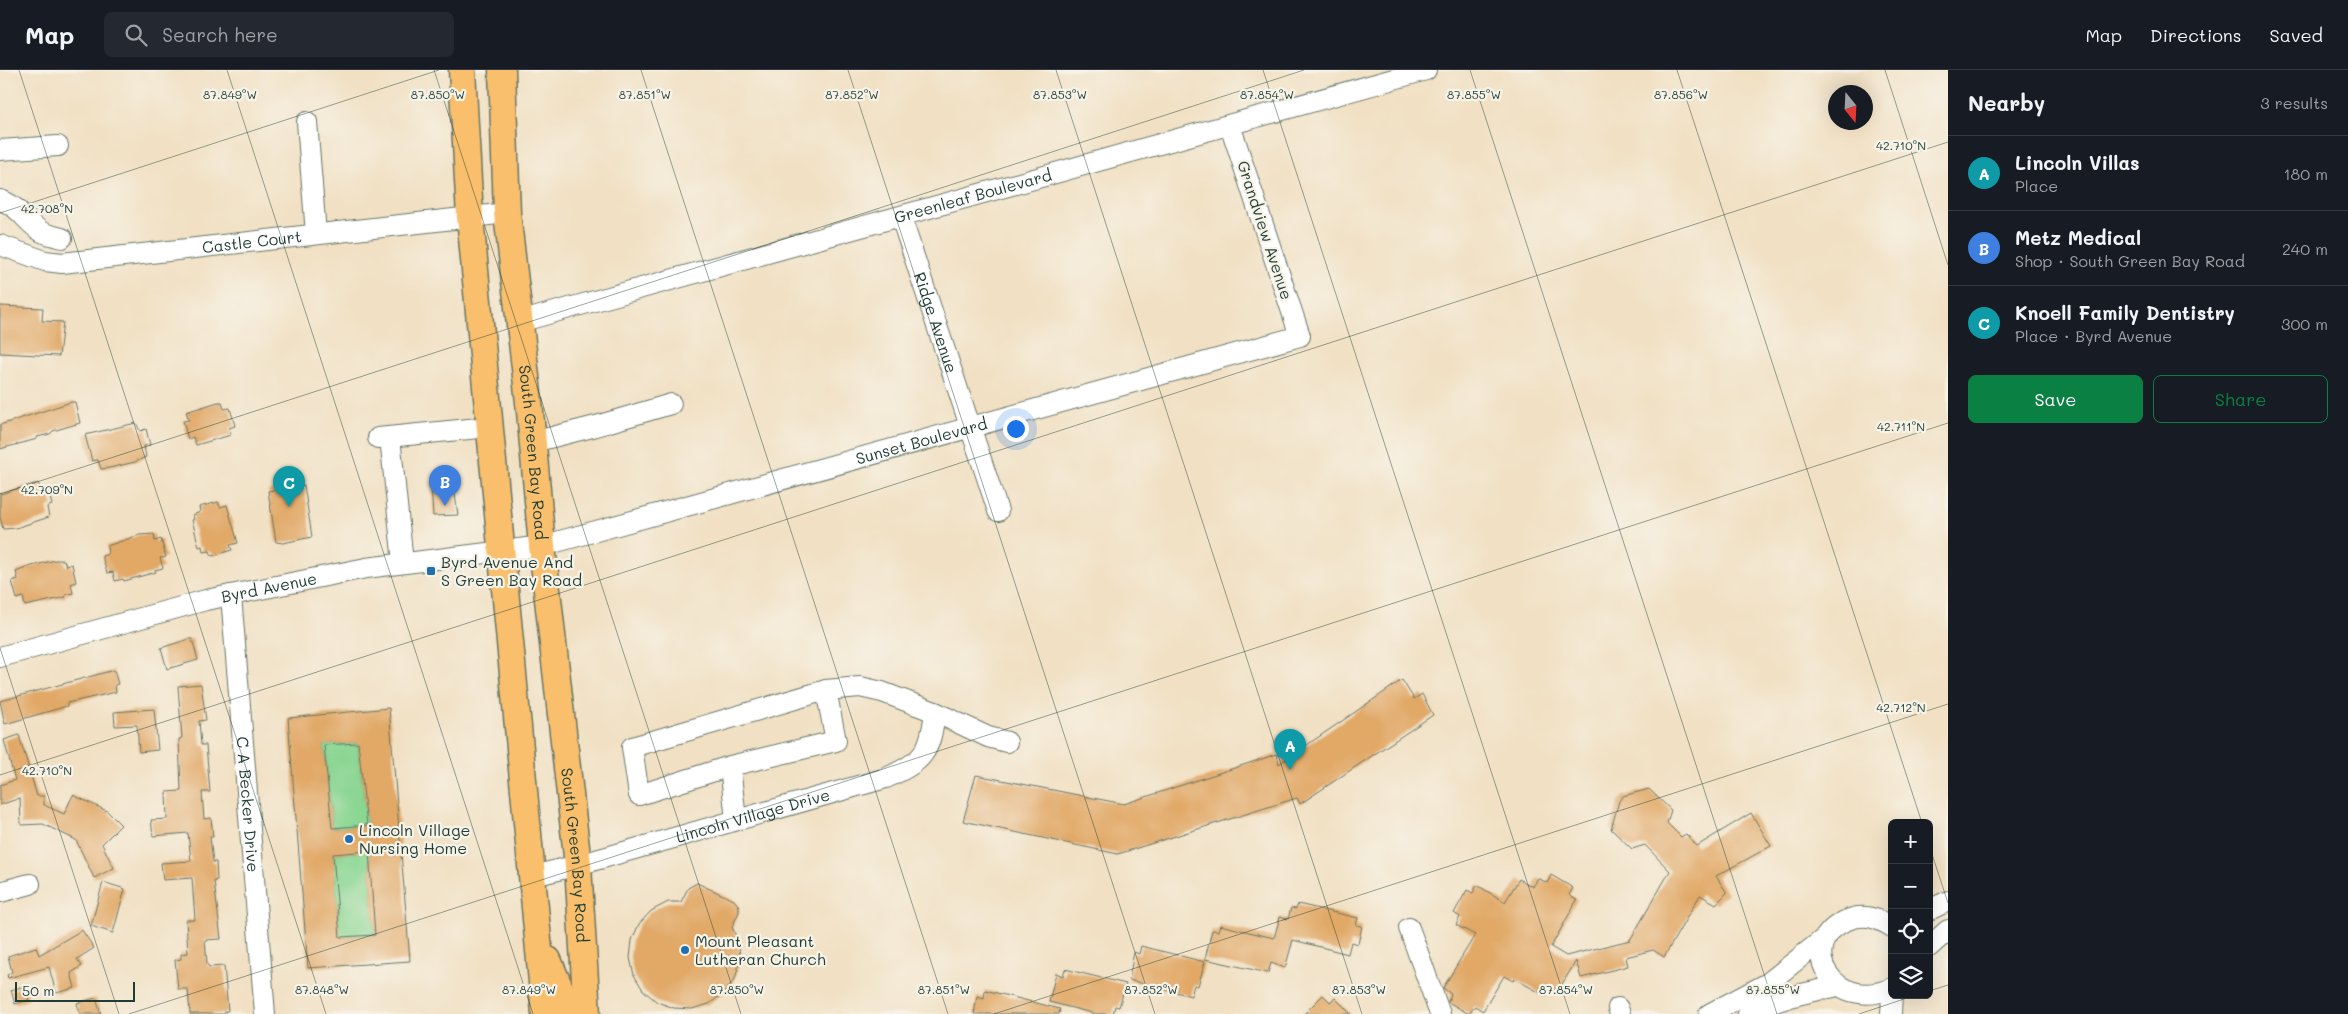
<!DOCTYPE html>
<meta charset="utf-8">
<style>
:root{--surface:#171b24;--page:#242831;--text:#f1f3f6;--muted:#9ea1a6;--line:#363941;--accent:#0b8043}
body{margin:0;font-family:Mali,sans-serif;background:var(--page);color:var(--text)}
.controls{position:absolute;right:15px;bottom:15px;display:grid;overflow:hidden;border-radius:8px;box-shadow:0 5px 20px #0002}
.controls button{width:45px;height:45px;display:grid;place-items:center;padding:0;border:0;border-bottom:1px solid var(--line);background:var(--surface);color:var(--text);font:25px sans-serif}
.compass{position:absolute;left:1828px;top:15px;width:45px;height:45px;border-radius:50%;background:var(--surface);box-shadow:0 5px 20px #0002;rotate:162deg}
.scale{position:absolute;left:15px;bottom:12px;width:120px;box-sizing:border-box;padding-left:5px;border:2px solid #1f3d34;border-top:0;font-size:14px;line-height:18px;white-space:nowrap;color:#1f3d34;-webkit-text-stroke:4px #f7f3e8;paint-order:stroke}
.you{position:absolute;left:1015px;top:358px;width:18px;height:18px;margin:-12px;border:4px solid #fff;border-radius:50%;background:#1a73e8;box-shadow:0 0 0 8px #1a73e833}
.badge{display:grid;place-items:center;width:32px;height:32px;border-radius:50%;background:var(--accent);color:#fff;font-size:16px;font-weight:700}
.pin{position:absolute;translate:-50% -41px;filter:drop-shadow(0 1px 2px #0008)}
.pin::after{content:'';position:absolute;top:26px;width:18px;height:15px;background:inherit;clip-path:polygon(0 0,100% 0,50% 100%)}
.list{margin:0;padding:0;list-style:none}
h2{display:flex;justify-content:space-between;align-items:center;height:65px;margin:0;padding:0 20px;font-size:21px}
h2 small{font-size:16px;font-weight:400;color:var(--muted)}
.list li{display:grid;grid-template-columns:32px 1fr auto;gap:15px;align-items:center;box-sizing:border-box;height:75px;padding:0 20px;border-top:1px solid var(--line)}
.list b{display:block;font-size:19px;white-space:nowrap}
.list p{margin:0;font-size:16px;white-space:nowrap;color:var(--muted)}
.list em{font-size:16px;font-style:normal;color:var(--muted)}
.actions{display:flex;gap:10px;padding:15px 20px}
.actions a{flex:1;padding:11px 0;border:1px solid var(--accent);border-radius:8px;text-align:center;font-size:18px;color:var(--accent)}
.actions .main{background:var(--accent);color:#fff}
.icon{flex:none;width:28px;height:28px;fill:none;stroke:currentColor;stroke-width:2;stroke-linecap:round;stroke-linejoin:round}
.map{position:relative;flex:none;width:1948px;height:944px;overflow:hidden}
header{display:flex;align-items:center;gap:30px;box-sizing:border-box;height:70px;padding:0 25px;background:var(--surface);border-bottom:1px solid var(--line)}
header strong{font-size:24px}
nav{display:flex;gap:28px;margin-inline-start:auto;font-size:18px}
.search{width:350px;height:45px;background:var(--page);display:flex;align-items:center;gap:12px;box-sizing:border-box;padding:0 18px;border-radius:8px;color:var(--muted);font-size:19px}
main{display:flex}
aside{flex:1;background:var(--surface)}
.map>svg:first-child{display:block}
</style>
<header>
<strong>Map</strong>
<div class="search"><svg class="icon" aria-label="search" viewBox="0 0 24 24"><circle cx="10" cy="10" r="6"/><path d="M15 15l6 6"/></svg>Search here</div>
<nav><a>Map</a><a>Directions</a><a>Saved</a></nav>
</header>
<main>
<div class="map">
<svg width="1948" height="944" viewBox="0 0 1948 944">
<rect width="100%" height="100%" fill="#f7f3e8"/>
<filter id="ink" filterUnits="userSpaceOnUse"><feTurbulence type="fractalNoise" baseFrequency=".02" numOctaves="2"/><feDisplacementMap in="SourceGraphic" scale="10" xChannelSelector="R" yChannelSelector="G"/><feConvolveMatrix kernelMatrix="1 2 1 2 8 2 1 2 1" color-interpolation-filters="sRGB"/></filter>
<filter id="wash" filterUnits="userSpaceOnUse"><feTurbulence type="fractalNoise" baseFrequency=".0096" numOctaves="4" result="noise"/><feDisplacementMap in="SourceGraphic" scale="20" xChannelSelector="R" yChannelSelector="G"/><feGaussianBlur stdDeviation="1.12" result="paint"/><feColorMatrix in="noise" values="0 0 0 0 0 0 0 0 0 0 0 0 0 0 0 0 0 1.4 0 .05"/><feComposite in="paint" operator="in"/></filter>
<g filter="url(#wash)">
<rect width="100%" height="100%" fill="#f1e0c3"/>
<path fill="#8ad693" stroke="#548a64" d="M358,673l9,82 -35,3 -8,-83z
M369,781l6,84 -35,2 -7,-83z"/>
<g id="blocks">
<path fill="#e1a866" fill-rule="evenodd" d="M0,236l43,2 -1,13 21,1 -4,34 -59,-3z
M71,332h4l5,21 -27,8 -3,3 -13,3v2l-37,10v-24z
M218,332h4l2,7 6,-1 5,18 -6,2 2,7 -35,10 -3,-8 -5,2 -5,-18 6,-1 -3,-8z
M136,353l4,8 6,-2 4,16 -6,1 2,11 -11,5 -26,6 -8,1 -3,-9 -6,1 -7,-26z
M453,411l5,34 -25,1 -2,-33z
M38,413l4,8 6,-2 4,16 -5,2 2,10 -33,11 -13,1 -3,-12v-23z
M304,415l8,52 -29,6 -7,-1 -8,-51z
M218,432l2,5 7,-2 11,38 -8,2 2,5 -20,6 -2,-5 -7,1 -1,-6 -3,1 -7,-27 2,-1 -1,-4 7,-3 -1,-5z
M154,464l1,7 6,-2 5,18 -6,1 3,10 -8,2 1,2 -32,9 -1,-2 -8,2 -2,-9 -6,1 -5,-17 6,-2 -1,-8 32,-11z
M55,490h9l2,6 6,-2 4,18 -5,2 2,9 -8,2 1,2 -41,9 -2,-9 -6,2 -5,-18 6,-2 -2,-7 12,-5z
M189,569h3l6,21 -31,9 -6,-21z
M114,600l4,14 -3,1 1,7 -49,11v3l-62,18 -5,-23z
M1402,610l12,19 8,-5 11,21 -133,89 -3,-6 -179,56 -155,-33 13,-46 148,29 153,-50 2,10z
M201,614l5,36 -7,1 2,24h5l4,47h-8l2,27 7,-1 2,19h-3l3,25h3l1,18 -3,1 7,58 -16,1 2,24 2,3 15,-1 4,45h-3v3h-35l-2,-25h-10l-3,-29 6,-1v-5l7,-1 -2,-33h9l-3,-42 -29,2 -2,-17 30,-2 -3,-28 -35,3 -2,-16 16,-1 -1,-27 15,-1 -2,-52 3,-1 -4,-52z
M389,638l21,253 -102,7 -20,-250zM358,673l9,82 -35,3 -8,-83zM369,781l6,84 -35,2 -7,-83z
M154,639l4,41 -19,2 -2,-27 -22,1 -1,-14z
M19,665l18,61h7v9l20,9 9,-19 34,16 14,14 -19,19 12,24 -20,10 -18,-38 -33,-16 -22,1 -1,-27 -20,7v-20l15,-5 -11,-40z
M1649,719l22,21 -4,13 14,14 5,-3 11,12 54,-33 20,33 -55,30 11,17 -11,11 -16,-9 -36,62 -11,-7 -27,7 2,9 -47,12 -5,-17 -18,30 -7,-3 -5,8 -31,-17 -2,2 -9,-5 -21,35 -8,-5 -6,8 -21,-12 3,-8 -8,-6 32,-53 -19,-10 4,-8 -6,-4 13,-23 6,3 4,-8 28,17 14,-23 14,8 5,-9 9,5 4,-8 22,13 -4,7 8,5 -26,47 15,9 64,-16 40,-69 -25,-26 -13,4 -21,-20 8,-28 4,-5z
M103,812l22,7 -12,44 -22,-7z
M697,813l37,17 5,6v6l-7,15 7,16 1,18 -5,18 -11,14 -15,11 -17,5 -18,-1 -17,-6 -14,-12 -9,-15 -4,-17 2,-18 7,-16 12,-13 17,-9h13l7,-14z
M1298,834l60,14 -2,7 6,1 -4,18 -7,-2 -3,12 -55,-14 -8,28 -14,-5 -3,10 -63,-14 7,-29 6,1 2,-6 54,13 6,-21 8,2 3,-11 5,1z
M82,860l12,18 -17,11 5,7 -11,7 4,15 -19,5 -7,-26 -41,11 -1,-3 5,-3 -4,-16 28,-9 3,8z
M1141,876l64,16 -7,24 -4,-1 -3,11 -62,-16 5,-28 5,2z
M1065,899l61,15 -7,23 -4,-1 -2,8h-17l-47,-12 7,-29 7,3z
M25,916l4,14 -14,4 -4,-14z
M985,920l75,19 -1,5h-85l3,-18 7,2z
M1323,925l7,7 5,-4 16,16h-47z
M96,928l5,16h-21l-3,-11z"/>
</g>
</g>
<g filter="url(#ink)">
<use href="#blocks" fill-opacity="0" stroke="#687666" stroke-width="1"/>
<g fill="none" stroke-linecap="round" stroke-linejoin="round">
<g stroke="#687666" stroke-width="22">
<g id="minor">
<path d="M307,52l9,112"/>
<path d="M0,80l58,-4"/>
<path d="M0,130c21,7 25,22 42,32 6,3 13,4 20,6"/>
<path id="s1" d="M901,147l97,294"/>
<path id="s2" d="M0,175l45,16 17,2 445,-50"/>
<path id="s3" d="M519,252l907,-252"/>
<path d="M390,367l13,126"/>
<path d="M378,368l111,-11"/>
<path d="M533,372l63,-16 75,-22"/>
<path id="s4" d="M231,525l34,419"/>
<path id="s5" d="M0,587l206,-57 160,-32 176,-22 758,-210 -70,-211"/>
<path d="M826,620l34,-3 22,5 53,20 53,25 19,5"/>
<path d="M730,696l-91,29 -7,-48 194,-57 10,51 -106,25 6,54"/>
<path id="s6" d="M533,806l45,-11 308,-87c38,-17 44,-25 49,-66"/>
<path d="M0,822l30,-8"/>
<path d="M1929,840l19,-9"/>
<path d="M1892,857c-16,-10 -30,-14 -47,-6 -51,23 -12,93 47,67"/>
<path d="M1409,858l31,86"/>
<path d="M1929,877l19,-17"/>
<path d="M1618,938l2,6"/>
<path d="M1709,944l59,-31 59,-47"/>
<path d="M1748,944c28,-15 55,-21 86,-27"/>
<path d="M1891,944l1,-19"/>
</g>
</g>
<g stroke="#687666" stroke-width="29">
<g id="major">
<path d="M462,0l8,147 75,797"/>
<path id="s7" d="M502,0l5,143 23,198 12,135 36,319 9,149"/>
<path d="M548,890l16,38 1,16"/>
</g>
</g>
<use href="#minor" stroke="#fff" stroke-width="20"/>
<use href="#major" stroke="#f9bf6c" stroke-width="26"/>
</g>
</g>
<path fill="none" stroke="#1f3d34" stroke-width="1" stroke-opacity="0.45" d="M19,0l307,944M227,0l306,944M434,0l307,944M641,0l307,944M848,0l307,944M1056,0l306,944M1263,0l307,944M1470,0l307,944M1677,0l245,753M1885,0l63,195M0,143l439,-143M0,424l1304,-424M0,578l119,366M0,705l1948,-633M1929,775l19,58M1929,921l19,-6M129,944l1819,-591M994,944l954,-310M1859,944l57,-19"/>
<g fill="#1f6fb2" stroke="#f7f3e8" stroke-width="2">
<rect x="426" y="496" width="10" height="10" rx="2.5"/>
<circle cx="349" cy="769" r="5"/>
<circle cx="685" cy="880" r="5"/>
</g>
<g text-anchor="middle" stroke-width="4.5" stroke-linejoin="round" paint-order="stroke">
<g font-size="16" fill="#1f3d34" stroke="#f7f3e8">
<text dy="6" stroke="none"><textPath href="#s3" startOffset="471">Greenleaf Boulevard</textPath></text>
<text transform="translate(1265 160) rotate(72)" y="6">Grandview Avenue</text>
<text dy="6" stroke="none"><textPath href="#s2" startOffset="256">Castle Court</textPath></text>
<text dy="6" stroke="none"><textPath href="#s1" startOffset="111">Ridge Avenue</textPath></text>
<text dy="6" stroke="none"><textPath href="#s5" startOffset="948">Sunset Boulevard</textPath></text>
<text dy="6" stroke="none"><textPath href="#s7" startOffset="384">South Green Bay Road</textPath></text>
<text dy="6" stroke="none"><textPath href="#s5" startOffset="278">Byrd Avenue</textPath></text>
<text dy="6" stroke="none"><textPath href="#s4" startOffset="210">C A Becker Drive</textPath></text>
<text dy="6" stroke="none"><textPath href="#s6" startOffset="228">Lincoln Village Drive</textPath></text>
<text dy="6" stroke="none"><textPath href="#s7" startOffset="789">South Green Bay Road</textPath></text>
</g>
<g font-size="16" fill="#1f3d34" stroke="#f7f3e8" text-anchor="start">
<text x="441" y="498">Byrd Avenue And<tspan x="441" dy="18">S Green Bay Road</tspan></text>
<text x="359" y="766">Lincoln Village<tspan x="359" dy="18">Nursing Home</tspan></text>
<text x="695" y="877">Mount Pleasant<tspan x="695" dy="18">Lutheran Church</tspan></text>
</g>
</g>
<g font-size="12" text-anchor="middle" fill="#1f3d34" stroke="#f7f3e8" stroke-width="4.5" stroke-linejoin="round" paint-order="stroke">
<text x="230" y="29">87.849°W</text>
<text x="438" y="29">87.850°W</text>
<text x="645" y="29">87.851°W</text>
<text x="852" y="29">87.852°W</text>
<text x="1060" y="29">87.853°W</text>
<text x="1267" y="29">87.854°W</text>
<text x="1474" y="29">87.855°W</text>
<text x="1681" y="29">87.856°W</text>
<text x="1901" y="80">42.710°N</text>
<text x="47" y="143">42.708°N</text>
<text x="1901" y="361">42.711°N</text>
<text x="47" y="424">42.709°N</text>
<text x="1901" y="642">42.712°N</text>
<text x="47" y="705">42.710°N</text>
<text x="322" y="924">87.848°W</text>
<text x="529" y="924">87.849°W</text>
<text x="737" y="924">87.850°W</text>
<text x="944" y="924">87.851°W</text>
<text x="1151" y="924">87.852°W</text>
<text x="1359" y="924">87.853°W</text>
<text x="1566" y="924">87.854°W</text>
<text x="1773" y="924">87.855°W</text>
</g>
</svg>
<div class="controls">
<button>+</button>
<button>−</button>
<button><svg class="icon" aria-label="locate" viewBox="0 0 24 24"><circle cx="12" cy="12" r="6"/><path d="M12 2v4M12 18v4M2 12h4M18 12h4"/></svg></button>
<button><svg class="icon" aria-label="layers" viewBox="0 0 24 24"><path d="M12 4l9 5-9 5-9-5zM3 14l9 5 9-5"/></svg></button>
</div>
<svg class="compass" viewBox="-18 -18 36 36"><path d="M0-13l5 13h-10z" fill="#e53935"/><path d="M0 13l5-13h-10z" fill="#9ea1a6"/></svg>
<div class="scale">50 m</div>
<div class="you"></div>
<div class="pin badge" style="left:1290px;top:700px;background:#0f9aa8">A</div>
<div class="pin badge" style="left:445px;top:436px;background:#3f7fe0">B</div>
<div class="pin badge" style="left:289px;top:437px;background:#0f9aa8">C</div>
</div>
<aside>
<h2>Nearby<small>3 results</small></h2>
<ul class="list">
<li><span class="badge" style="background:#0f9aa8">A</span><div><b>Lincoln Villas</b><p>Place</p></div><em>180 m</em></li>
<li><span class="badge" style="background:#3f7fe0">B</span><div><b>Metz Medical</b><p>Shop · South Green Bay Road</p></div><em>240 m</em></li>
<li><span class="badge" style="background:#0f9aa8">C</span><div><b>Knoell Family Dentistry</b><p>Place · Byrd Avenue</p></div><em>300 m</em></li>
</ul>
<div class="actions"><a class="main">Save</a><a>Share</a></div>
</aside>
</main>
